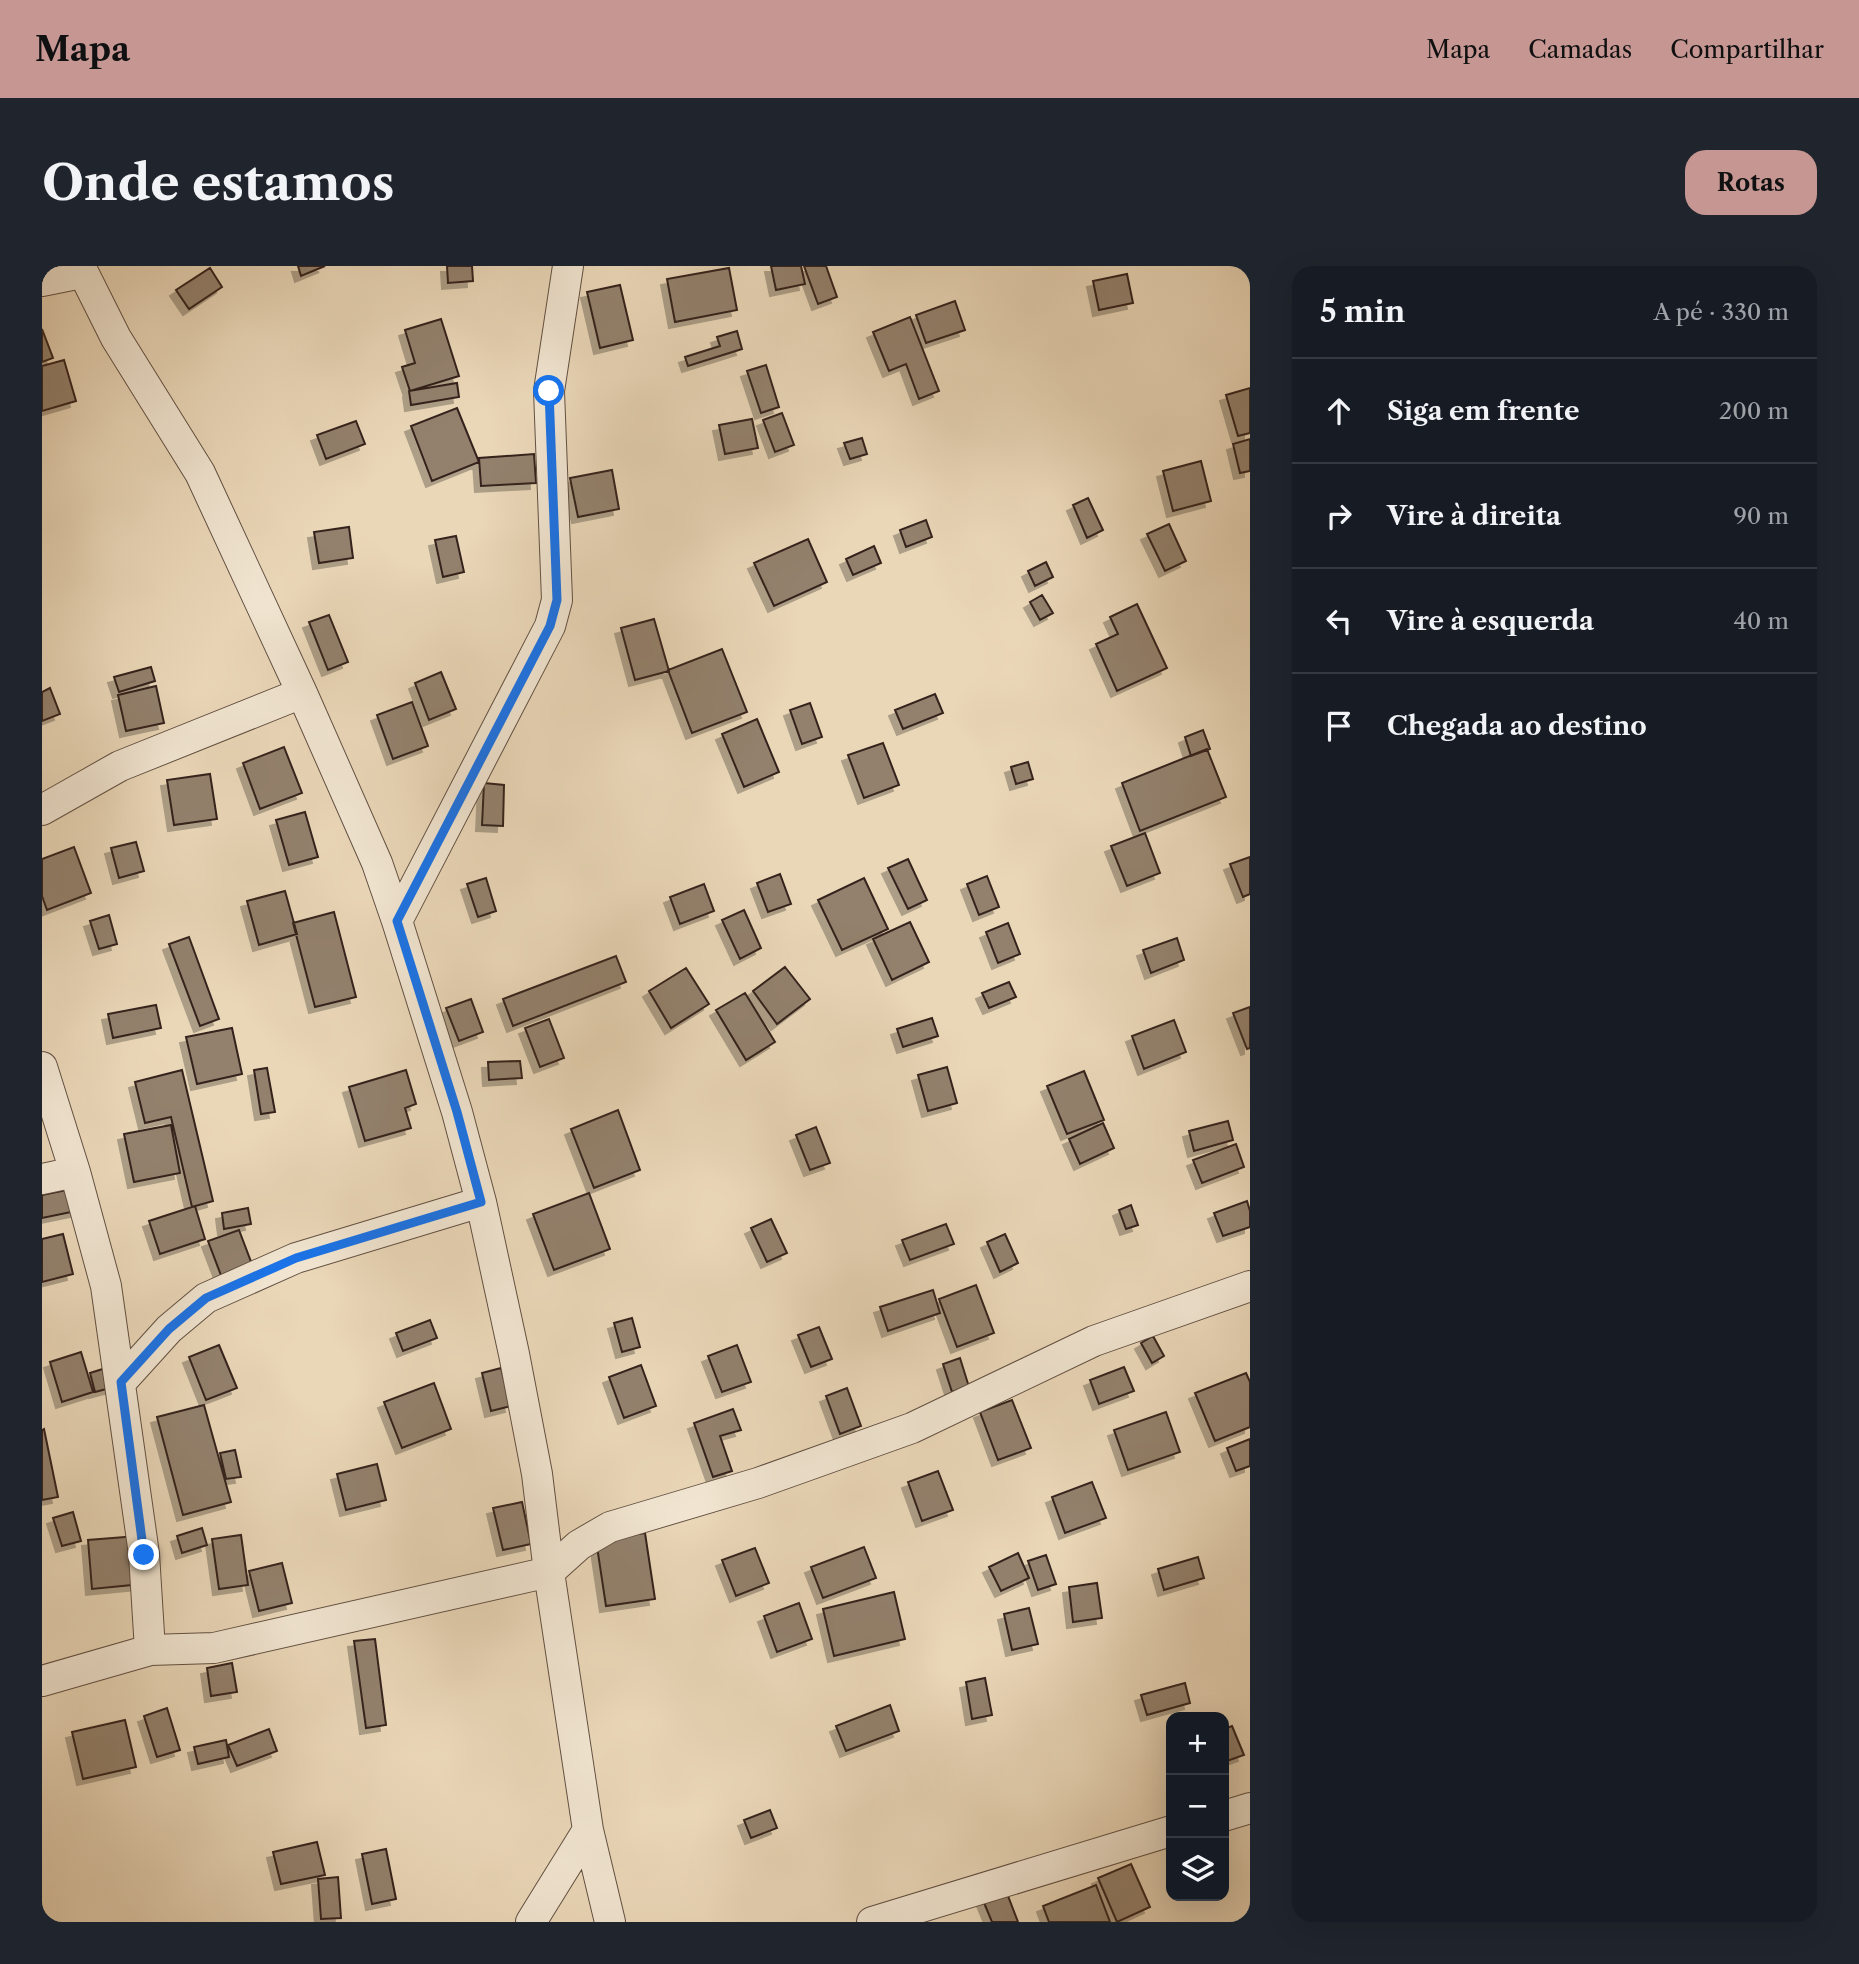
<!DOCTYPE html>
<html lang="pt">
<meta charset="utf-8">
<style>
:root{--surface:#171b24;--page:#20242c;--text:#f1f3f6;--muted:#9ea1a6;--line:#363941;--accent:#c59692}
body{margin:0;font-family:"Libre Caslon Text",serif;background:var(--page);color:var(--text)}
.controls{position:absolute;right:21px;bottom:21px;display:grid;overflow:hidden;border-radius:14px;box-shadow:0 7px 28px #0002}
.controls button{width:63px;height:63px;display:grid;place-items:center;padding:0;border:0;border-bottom:2px solid var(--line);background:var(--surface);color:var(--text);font:35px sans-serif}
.stop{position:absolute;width:21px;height:21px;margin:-16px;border:5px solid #1a73e8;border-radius:50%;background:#fff}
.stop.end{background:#1a73e8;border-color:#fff;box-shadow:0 2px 7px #0008}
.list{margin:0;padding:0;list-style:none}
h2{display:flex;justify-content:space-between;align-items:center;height:91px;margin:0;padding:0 28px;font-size:30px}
h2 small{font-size:23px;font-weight:400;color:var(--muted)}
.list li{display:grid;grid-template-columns:46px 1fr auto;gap:21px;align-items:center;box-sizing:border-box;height:105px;padding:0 28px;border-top:2px solid var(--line)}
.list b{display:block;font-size:26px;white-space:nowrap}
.list em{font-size:23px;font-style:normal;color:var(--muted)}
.icon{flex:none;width:38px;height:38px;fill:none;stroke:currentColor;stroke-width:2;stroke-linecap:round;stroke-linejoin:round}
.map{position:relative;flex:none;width:1208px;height:1656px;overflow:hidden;border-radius:21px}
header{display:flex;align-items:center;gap:42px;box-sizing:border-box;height:98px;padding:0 35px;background:var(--accent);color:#111}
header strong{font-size:33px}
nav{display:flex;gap:38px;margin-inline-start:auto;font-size:24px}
.intro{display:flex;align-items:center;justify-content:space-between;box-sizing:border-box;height:168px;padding:0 42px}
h1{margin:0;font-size:49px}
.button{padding:18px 32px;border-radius:21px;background:var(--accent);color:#111;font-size:24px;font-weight:700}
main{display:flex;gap:42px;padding:0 42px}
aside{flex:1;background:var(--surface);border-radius:21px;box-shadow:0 7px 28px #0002}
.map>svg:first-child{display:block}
</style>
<header>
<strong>Mapa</strong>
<nav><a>Mapa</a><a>Camadas</a><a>Compartilhar</a></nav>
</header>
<div class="intro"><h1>Onde estamos</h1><a class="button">Rotas</a></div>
<main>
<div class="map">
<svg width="1208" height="1656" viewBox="0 0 1208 1656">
<defs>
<filter id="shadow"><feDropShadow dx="-6" dy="6" stdDeviation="0" flood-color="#0004"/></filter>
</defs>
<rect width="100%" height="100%" fill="#ead7b8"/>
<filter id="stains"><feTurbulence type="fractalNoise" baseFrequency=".00286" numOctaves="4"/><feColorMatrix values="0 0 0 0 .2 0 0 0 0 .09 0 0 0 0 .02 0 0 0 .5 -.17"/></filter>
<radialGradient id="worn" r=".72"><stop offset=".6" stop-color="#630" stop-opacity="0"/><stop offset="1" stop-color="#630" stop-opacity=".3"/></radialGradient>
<path fill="#93816d" stroke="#34231c" stroke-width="2" filter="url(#shadow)" d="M256,0h27l-24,10z
M405,0h25l1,15 -25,2z
M729,0h30l4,18 -29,6z
M762,0h22l11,31 -19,7z
M168,2l12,19 -33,22 -13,-19z
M687,2l8,42 -62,12 -8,-43z
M1085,8l6,29 -34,7 -6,-29z
M578,19l13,55 -33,8 -13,-56z
M913,35l10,29 -39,13 -10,-28z
M868,51l29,74 -20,8 -13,-35 -17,7 -16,-39z
M399,53l18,57 -49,15 -8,-24 13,-4 -10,-33z
M0,63l11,29 -11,4z
M695,65l5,18 -54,17 -3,-9 35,-11 -3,-9z
M22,94l12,41 -34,10v-45z
M724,99l13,42 -18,6 -14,-42z
M415,117l2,14 -48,8 -2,-14z
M1208,122v45l-12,3 -12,-41z
M415,142l22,54 -47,19 -21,-55z
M740,147l12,32 -19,7 -12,-32z
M710,153l6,29 -33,6 -6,-29z
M314,155l9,23 -39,15 -9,-24z
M820,172l5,16 -17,5 -6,-16z
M1208,173v32l-10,2 -7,-29z
M492,188l2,29 -55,3 -2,-28z
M1159,195l10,40 -38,10 -10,-40z
M570,204l7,39 -41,8 -8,-39z
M1046,232l15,32 -16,8 -14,-33z
M884,254l6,17 -26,10 -6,-17z
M1127,258l17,37 -21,10 -18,-37z
M307,261l4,31 -34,5 -5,-31z
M414,270l8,36 -21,5 -8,-37z
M766,273l19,43 -53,24 -20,-43z
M832,280l7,17 -28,12 -7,-16z
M1004,296l7,15 -18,9 -7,-15z
M1000,329l11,18 -13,7 -10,-18z
M1095,338l30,64 -50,23 -21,-47 22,-10 -8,-17z
M287,349l19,47 -20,8 -19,-48z
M612,353l15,52 -34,9 -14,-52z
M680,383l25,63 -55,21 -24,-63z
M109,401l4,14 -36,11 -5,-15z
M399,406l15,37 -27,11 -14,-37z
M114,420l8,37 -38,8 -8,-36z
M8,422l10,26 -18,7v-29z
M893,428l8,19 -40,16 -8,-19z
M370,436l16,44 -35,13 -16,-44z
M768,437l12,34 -20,7 -12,-34z
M715,453l22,53 -35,15 -22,-53z
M1161,464l7,19 -19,7 -6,-19z
M841,477l16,42 -35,13 -16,-43z
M242,481l18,46 -42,16 -17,-46z
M1165,483l19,48 -86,34 -18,-48z
M986,496l5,17 -17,5 -5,-17z
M168,508l7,45 -43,6 -7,-45z
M442,517l20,2 -1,41 -21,-1z
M263,546l13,45 -29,8 -13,-45z
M1103,567l15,40 -33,13 -16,-40z
M94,576l8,29 -25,7 -8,-30z
M32,581l17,46 -44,17 -5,-14v-37z
M1208,591v37l-7,3 -13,-33z
M866,593l19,41 -19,9 -20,-41z
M738,608l11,30 -23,8 -11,-29z
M945,610l12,31 -20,8 -12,-31z
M444,612l10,33 -18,6 -11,-33z
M822,612l24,51 -46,21 -24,-50z
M662,618l10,27 -34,13 -10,-27z
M243,625l12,43 -38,11 -12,-44z
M702,644l17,38 -21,11 -18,-39z
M292,646l22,85 -41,10 -22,-84z
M67,649l8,29 -18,5 -9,-28z
M868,656l19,40 -37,18 -19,-41z
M966,657l12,31 -22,9 -12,-31z
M147,671l30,82 -19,7 -31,-82z
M1135,672l7,22 -33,13 -8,-23z
M574,690l10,26 -113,44 -10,-27z
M743,701l25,32 -33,25 -24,-33z
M644,702l23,36 -38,24 -22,-37z
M967,716l7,15 -27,11 -7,-15z
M703,727l30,49 -29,18 -30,-50z
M429,733l12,33 -24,9 -13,-33z
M114,739l5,23 -48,10 -5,-24z
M1208,741v41l-3,1 -14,-36z
M890,752l6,18 -35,11 -6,-18z
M507,753l15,39 -24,9 -15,-39z
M1132,754l12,32 -42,17 -12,-33z
M190,762l10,46 -45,10 -11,-47z
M478,795l2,17 -33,2 -1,-18z
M905,801l10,36 -29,8 -10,-36z
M225,802l8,44 -14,2 -7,-44z
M140,804l31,131 -21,6 -21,-90 -26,6 -10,-41z
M364,804l10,34 -11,4 6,20 -46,13 -16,-54z
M1042,805l20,49 -37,14 -20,-48z
M576,844l22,60 -46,18 -23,-59z
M1186,855l5,19 -39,11 -5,-20z
M1061,857l11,25 -34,16 -11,-25z
M129,859l9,48 -46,9 -10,-48z
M774,861l14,36 -20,7 -14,-35z
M1194,878l8,23 -42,16 -9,-23z
M34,922l5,22 -39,8v-23z
M547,927l21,56 -56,21 -21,-56z
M1205,935l3,10v16l-27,9 -9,-23z
M1089,939l7,20 -12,4 -7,-19z
M153,940l10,33 -45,15 -11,-33z
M206,942l3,16 -27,5 -2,-16z
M729,953l16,34 -20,9 -16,-34z
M904,958l8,20 -44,16 -8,-20z
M197,964l14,37 -31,11 -14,-37z
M21,968l10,40 -31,8v-43z
M963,968l13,29 -18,9 -13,-30z
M934,1019l18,48 -37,14 -18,-48z
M891,1024l7,23 -52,18 -8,-24z
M590,1052l8,29 -18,5 -8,-29z
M388,1054l7,18 -34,13 -7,-18z
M777,1061l13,32 -21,8 -13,-32z
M1111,1070l11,20 -12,7 -11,-20z
M177,1079l18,43 -31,12 -17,-43z
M695,1079l14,37 -29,10 -14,-36z
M39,1086l12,40 -31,10 -12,-40z
M918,1092l9,29 -17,5 -9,-28z
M599,1099l15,41 -32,12 -15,-41z
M70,1100l6,20 -23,6 -5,-19z
M1082,1101l10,24 -35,13 -9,-24z
M459,1102l10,38 -20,5 -9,-38z
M1204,1107l4,9v45l-35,14 -20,-48z
M392,1117l17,46 -49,19 -18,-46z
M805,1122l14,38 -21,8 -14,-38z
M970,1134l19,48 -33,12 -18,-48z
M162,1139l27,97 -48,13 -26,-98z
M691,1143l8,21 -21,6 12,35 -19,6 -19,-54z
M1124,1146l14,40 -52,18 -14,-40z
M2,1163l14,68 -16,3v-70z
M1208,1173v27l-14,5 -9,-23z
M193,1184l6,27 -15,2 -6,-26z
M335,1198l9,36 -40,10 -9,-36z
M896,1205l15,39 -31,11 -14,-39z
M1050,1216l14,36 -41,15 -13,-36z
M480,1236l9,42 -28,6 -10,-42z
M31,1246l8,29 -19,5 -9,-28z
M160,1262l5,17 -25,8 -5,-17z
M603,1267l10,66 -49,7 -10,-66z
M199,1269l7,50 -29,4 -7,-50z
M95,1270l5,48 -50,5 -4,-49z
M822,1281l12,31 -53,20 -12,-31z
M713,1282l14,35 -33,13 -14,-36z
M976,1287l11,25 -28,13 -12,-24z
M1004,1289l10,29 -18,6 -10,-29z
M1156,1291l6,21 -40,12 -6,-21z
M240,1297l10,40 -33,8 -10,-40z
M1055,1317l5,35 -29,4 -4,-35z
M852,1326l11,47 -71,17 -11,-47z
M757,1337l13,36 -35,13 -13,-36z
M987,1342l9,36 -26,6 -8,-36z
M333,1373l11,86 -20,3 -12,-87z
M190,1397l5,29 -26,4 -4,-28z
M943,1412l7,37 -20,4 -6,-37z
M1143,1417l5,20 -43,12 -6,-20z
M848,1439l9,26 -53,20 -10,-25z
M125,1442l13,42 -23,7 -13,-41z
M83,1454l11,47 -53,12 -11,-47z
M1190,1460l12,29 -20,7v-33z
M227,1463l8,22 -40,15 -9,-21z
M184,1474l3,17 -31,7 -4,-17z
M728,1544l7,18 -26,10 -7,-18z
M275,1576l8,33 -44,9 -8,-32z
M344,1583l10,50 -24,5 -10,-50z
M1089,1598l19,43 -33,15 -19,-44z
M296,1611l3,41 -20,1 -3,-40z
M1054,1619l14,37h-61l-6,-16z
M963,1622l13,34h-26l-10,-24z"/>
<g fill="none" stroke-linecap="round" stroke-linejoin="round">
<g stroke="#625043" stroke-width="32">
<path id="street" d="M38,0l36,72 84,135 102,220 75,170 20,58 60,191 24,90 33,152 23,120 12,98 39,258 22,92
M0,15l40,-8
M0,544l78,-44 182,-73
M355,655l153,-295 7,-26 -8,-209 19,-125
M0,801l33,105 31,114 38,268 6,96
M0,913l33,-7
M79,1116l48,-53 37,-31 90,-40 185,-56
M0,1415l108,-31 64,-2 335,-76 30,-27 31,-18 148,-44 154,-55 182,-87 156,-55
M1182,1550l26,-8
M489,1656l57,-92
M830,1656l299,-91"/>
</g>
<use href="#street" stroke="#f1e5d1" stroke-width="30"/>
</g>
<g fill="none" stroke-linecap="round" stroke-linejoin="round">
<path stroke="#1a73e8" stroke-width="9" d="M102,1289l-23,-173 48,-53 37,-31 90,-40 185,-56 -24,-90 -60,-191 153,-295 7,-26 -8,-209"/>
</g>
<rect width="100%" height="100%" filter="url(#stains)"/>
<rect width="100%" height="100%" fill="url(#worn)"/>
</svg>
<div class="controls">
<button>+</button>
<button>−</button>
<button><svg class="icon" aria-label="layers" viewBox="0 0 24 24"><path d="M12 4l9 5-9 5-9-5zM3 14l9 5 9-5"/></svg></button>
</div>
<div class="stop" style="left:507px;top:125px"></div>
<div class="stop end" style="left:102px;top:1289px"></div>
</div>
<aside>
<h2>5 min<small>A pé · 330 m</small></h2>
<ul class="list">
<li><svg class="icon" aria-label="ahead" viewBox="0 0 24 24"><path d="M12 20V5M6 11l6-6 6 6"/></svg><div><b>Siga em frente</b></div><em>200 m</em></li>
<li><svg class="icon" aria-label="right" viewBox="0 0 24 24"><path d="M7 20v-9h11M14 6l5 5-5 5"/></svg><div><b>Vire à direita</b></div><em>90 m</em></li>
<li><svg class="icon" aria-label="left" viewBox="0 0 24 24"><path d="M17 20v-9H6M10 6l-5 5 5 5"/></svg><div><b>Vire à esquerda</b></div><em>40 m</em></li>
<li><svg class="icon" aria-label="arrive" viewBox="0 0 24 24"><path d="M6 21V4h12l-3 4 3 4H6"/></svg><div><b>Chegada ao destino</b></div></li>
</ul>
</aside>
</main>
